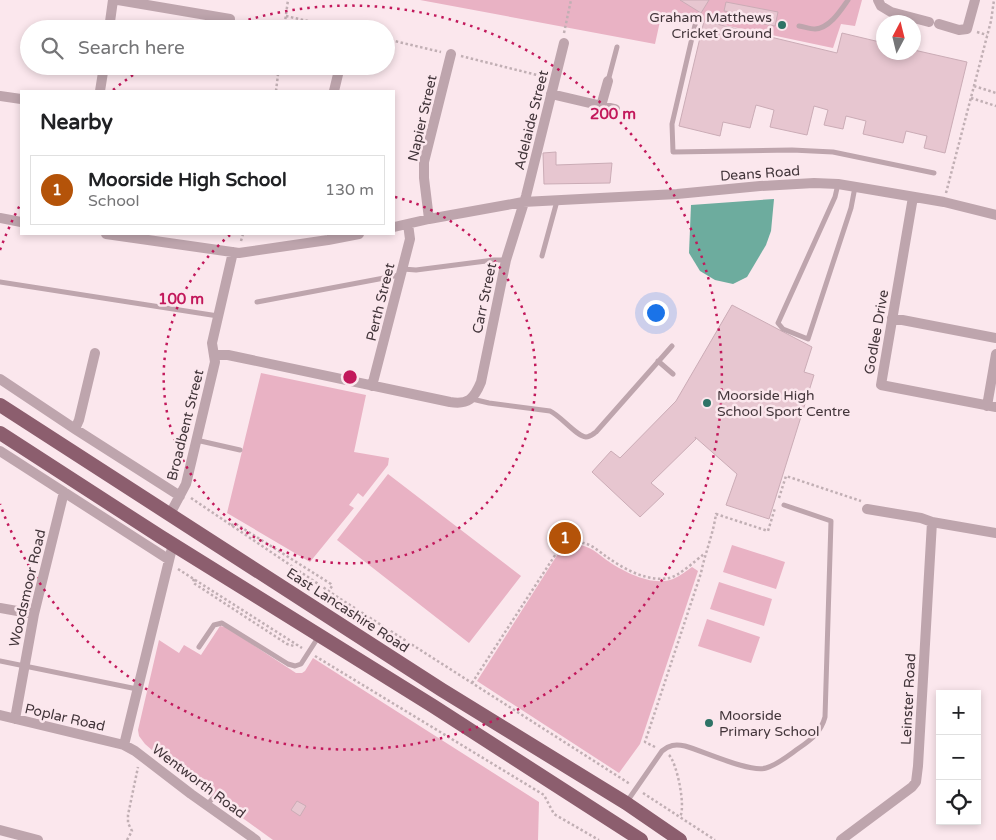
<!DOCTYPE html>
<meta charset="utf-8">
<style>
:root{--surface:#fff;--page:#f6f6f6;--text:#202124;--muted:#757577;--line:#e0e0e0;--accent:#b45309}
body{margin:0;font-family:"Varela Round",sans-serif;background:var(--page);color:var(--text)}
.controls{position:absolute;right:15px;bottom:15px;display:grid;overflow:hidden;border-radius:0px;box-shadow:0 2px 8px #0003}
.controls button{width:45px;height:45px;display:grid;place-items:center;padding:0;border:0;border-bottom:1px solid var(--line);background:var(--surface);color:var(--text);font:25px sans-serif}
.compass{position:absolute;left:876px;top:15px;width:45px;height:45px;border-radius:50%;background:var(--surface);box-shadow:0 2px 8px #0003;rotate:7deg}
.you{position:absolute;left:655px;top:312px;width:18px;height:18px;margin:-12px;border:4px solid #fff;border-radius:50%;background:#1a73e8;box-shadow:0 0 0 8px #1a73e833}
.badge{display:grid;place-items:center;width:32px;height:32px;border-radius:50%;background:var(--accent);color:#fff;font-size:16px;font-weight:700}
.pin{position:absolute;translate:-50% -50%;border:2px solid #fff;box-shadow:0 1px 5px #0006}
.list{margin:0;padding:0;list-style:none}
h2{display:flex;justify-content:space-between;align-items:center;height:65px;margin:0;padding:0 20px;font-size:21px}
h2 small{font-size:16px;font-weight:400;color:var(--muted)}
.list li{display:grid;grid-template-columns:32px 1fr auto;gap:15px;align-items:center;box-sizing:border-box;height:70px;margin:0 10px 10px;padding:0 10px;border:1px solid var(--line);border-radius:0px}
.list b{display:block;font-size:19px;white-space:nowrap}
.list p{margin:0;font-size:16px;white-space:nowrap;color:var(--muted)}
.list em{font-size:16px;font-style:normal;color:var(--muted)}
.icon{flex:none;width:28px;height:28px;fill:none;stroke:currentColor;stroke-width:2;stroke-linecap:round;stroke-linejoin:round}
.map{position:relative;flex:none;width:996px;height:840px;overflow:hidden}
.search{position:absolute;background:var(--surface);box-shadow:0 2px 8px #0003;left:20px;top:20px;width:375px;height:55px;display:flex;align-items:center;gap:12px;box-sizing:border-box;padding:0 18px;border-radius:28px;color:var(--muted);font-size:19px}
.panel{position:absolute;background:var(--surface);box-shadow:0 2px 8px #0003;left:20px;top:90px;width:375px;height:145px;border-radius:0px}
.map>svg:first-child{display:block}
</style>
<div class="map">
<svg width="996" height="840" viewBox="0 0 996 840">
<rect width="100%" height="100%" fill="#fbe7ed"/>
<path fill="#e9b2c4" d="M420,0h442l-7,26 -14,-2 -8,24 -171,-36 -7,32z
M261,373l105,22 -12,57 35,6 -1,7 -25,32 -5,-4 -9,12 5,3 -44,54 -83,-49z
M388,474l133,102 -52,67 -132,-103z
M566,545c8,-1 16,-1 23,3 7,3 13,9 19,13 16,11 45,26 65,18 7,-3 13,-8 19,-12l6,4 -58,173 -21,29 -142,-92 84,-132z
M732,545l53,17 -9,27 -53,-17z
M719,582l53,17 -8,27 -54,-17z
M707,619l53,18 -9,26 -53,-17z
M220,626l6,1 70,46h6l3,-2 8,-13 226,144 -1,38h-265l-105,-76 -23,-20 -6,-8 -1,-6 21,-90 20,13 5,-8 17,10z"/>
<path fill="#6dac9e" d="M774,199l-3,32 -5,14 -19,32 -14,7 -18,-4 -15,-9 -11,-18 2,-48z"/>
<path fill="#e7c6d0" stroke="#cbacb6" d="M680,0h29l-8,13z
M726,2l52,10 -3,14 -40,-7 1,-6 -12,-2z
M704,21l133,32 5,-20 42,10v9h30v-2l53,12 -22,91 -21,-5 3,-12 -21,-5 -3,12 -40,-9 3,-13 -20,-5 -3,13 -19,-4 4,-15 -14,-4 -7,29 -37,-8 4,-17 -18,-5 -6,23 -27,-6 -3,14 -41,-10z
M556,152v13l56,-2 -2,20 -66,1 -1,-31z
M732,305l80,42 -8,25 10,3 -45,144 -43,-14 11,-31 -42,-37 1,2 -45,44 13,11 -24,23 -48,-45 19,-21 9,7 56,-57z
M297,801l9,5 -6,10 -9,-6z"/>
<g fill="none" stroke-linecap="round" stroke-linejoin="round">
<path stroke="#c1afb4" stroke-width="2.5" stroke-dasharray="2.5 2.5" stroke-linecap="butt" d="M286,16l56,13
M284,29l4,-29
M977,32l10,3
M564,33l7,-33
M386,39l55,13
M461,56l84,21
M974,86l22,7
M276,91l3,-25
M971,98l25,8
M946,193l45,-172 3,-21
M241,241l2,-7
M191,498l148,100 291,186
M779,498l7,-22 75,25
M231,525l5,-1 95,60 1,2 -3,5
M178,569l124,79
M194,579l-1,3 2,2 92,60 7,2 2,-1
M315,656l229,139 10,19 45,26
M472,683l89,-137c8,-4 18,-5 26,-2 8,3 14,9 20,13 17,12 40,25 62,21 10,-2 26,-17 35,-24
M655,747l-10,-5 56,-169c4,-20 12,-38 15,-59l52,17 7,-23
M669,755c8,8 17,52 11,62
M643,793l72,47
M127,840l5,-9 -4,-8v-8l10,-48"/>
<path stroke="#bea5ad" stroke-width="5" d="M695,25l-23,99 1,28 119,-2 41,2 101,21
M799,26c6,1 11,3 16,3 15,-1 26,-19 33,-29
M608,81l9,-34
M838,184l-3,13 -57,126 5,6 25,10 43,-131 4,-21
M542,256l15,-55
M403,269l13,1 78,-10h12
M0,282l218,34
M257,302l143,-27
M658,361l15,13
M472,399l17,4 61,8c11,5 26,25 36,26 4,0 7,-3 10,-5l76,-86
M196,440l44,10
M199,647l15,-22 8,-2 66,41 7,2 6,-2 18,-28
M0,661l137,28
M626,803l36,-52c7,-6 13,-7 23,-5 18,5 65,27 81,22 11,-3 23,-13 33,-20 12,-8 22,-16 26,-31l6,-196 -47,-16
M207,805l5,-6"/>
<path stroke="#bea5ad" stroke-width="10" d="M118,0l112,19
M878,0l3,6 10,6 38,10
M939,24l20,6 8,-1 8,-29
M109,29l4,-29
M100,91l4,-25
M334,91l6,-25
M551,94l64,15
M0,96l21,3
M601,106l7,-25
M913,197l-32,188 115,22
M0,218l21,4
M429,219l-5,-41v-16l27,-108
M394,227l35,-8 94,-17 154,-8 83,-8 54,-3 24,1 18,3 88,15 52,13
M106,234l133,19 89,-13 31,-6
M892,318l104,20
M214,355h14l222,47c18,3 24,-3 31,-20l25,-122 20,-64 38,-153
M0,379l75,50 105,67
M372,386l38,-147 -2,-15
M987,406l9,-52
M75,429l4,-9 16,-67
M0,451l168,108
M867,509l54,9 11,4 64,11
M170,514l16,-30 29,-122 -3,-19 21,-91
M0,608l34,6
M0,715l124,30 11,6 56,43 65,46
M15,719l19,-105 30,-122
M124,745l49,-201
M0,830l38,10
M841,840l71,-53 4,-5 2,-16 14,-244"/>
<path stroke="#8c5e6e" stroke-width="14" d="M0,405l442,285 184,113 54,37
M0,433l161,104 272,169 208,134"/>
</g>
<g fill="none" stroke="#c2185b" stroke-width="2.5" stroke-dasharray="2.5 5">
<path d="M395 197A186 186 0 1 1 230 235"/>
<path d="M0 250A372 372 0 0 1 20 205M113 90A372 372 0 0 1 145 67M220 29A372 372 0 1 1 0 504"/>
</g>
<g fill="#2e7366" stroke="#fbe7ed" stroke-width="2">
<circle cx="782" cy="25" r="5"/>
<circle cx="707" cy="403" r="5"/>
<circle cx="709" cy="723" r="5"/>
</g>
<g text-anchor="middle" stroke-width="5" stroke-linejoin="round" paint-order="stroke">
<g font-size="14" fill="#42353a" stroke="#fbe7ed" text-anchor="start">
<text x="772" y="22" text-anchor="end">Graham Matthews<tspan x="772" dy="16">Cricket Ground</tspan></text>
<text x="717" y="400">Moorside High<tspan x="717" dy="16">School Sport Centre</tspan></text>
<text x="719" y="720">Moorside<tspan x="719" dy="16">Primary School</tspan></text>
</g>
<g font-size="14" fill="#42353a" stroke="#fbe7ed">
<text transform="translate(422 118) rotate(-77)" y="5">Napier Street</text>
<text transform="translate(531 120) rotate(-76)" y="5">Adelaide Street</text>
<text transform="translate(760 173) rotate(-4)" y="5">Deans Road</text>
<text transform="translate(484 298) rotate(-78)" y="5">Carr Street</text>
<text transform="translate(380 302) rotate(-76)" y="5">Perth Street</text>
<text transform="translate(876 332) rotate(-80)" y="5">Godlee Drive</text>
<text transform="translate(185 425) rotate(-76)" y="5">Broadbent Street</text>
<text transform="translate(27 588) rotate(-77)" y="5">Woodsmoor Road</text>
<text transform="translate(348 610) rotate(33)" y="5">East Lancashire Road</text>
<text transform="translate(908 699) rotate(-87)" y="5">Leinster Road</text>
<text transform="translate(65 717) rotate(13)" y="5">Poplar Road</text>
<text transform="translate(199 781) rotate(37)" y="5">Wentworth Road</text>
</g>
</g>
<circle cx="350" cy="377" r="8" fill="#c2185b" stroke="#fbe7ed" stroke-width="2.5"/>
<g font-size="15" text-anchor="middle" font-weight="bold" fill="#c2185b" stroke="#fbe7ed" stroke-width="5" stroke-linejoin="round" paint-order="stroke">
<text x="613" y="119">200 m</text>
<text x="181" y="304">100 m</text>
</g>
</svg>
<div class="controls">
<button>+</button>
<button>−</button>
<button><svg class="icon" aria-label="locate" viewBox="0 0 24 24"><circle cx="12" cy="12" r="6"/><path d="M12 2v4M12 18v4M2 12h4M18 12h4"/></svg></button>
</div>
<svg class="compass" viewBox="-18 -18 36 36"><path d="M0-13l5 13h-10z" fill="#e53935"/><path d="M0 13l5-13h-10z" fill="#757577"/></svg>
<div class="you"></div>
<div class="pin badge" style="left:565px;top:538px">1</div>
<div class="search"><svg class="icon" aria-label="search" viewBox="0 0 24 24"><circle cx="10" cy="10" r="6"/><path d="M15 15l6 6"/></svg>Search here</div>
<section class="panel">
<h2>Nearby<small></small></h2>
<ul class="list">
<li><span class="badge">1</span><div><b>Moorside High School</b><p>School</p></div><em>130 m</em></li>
</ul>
</section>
</div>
